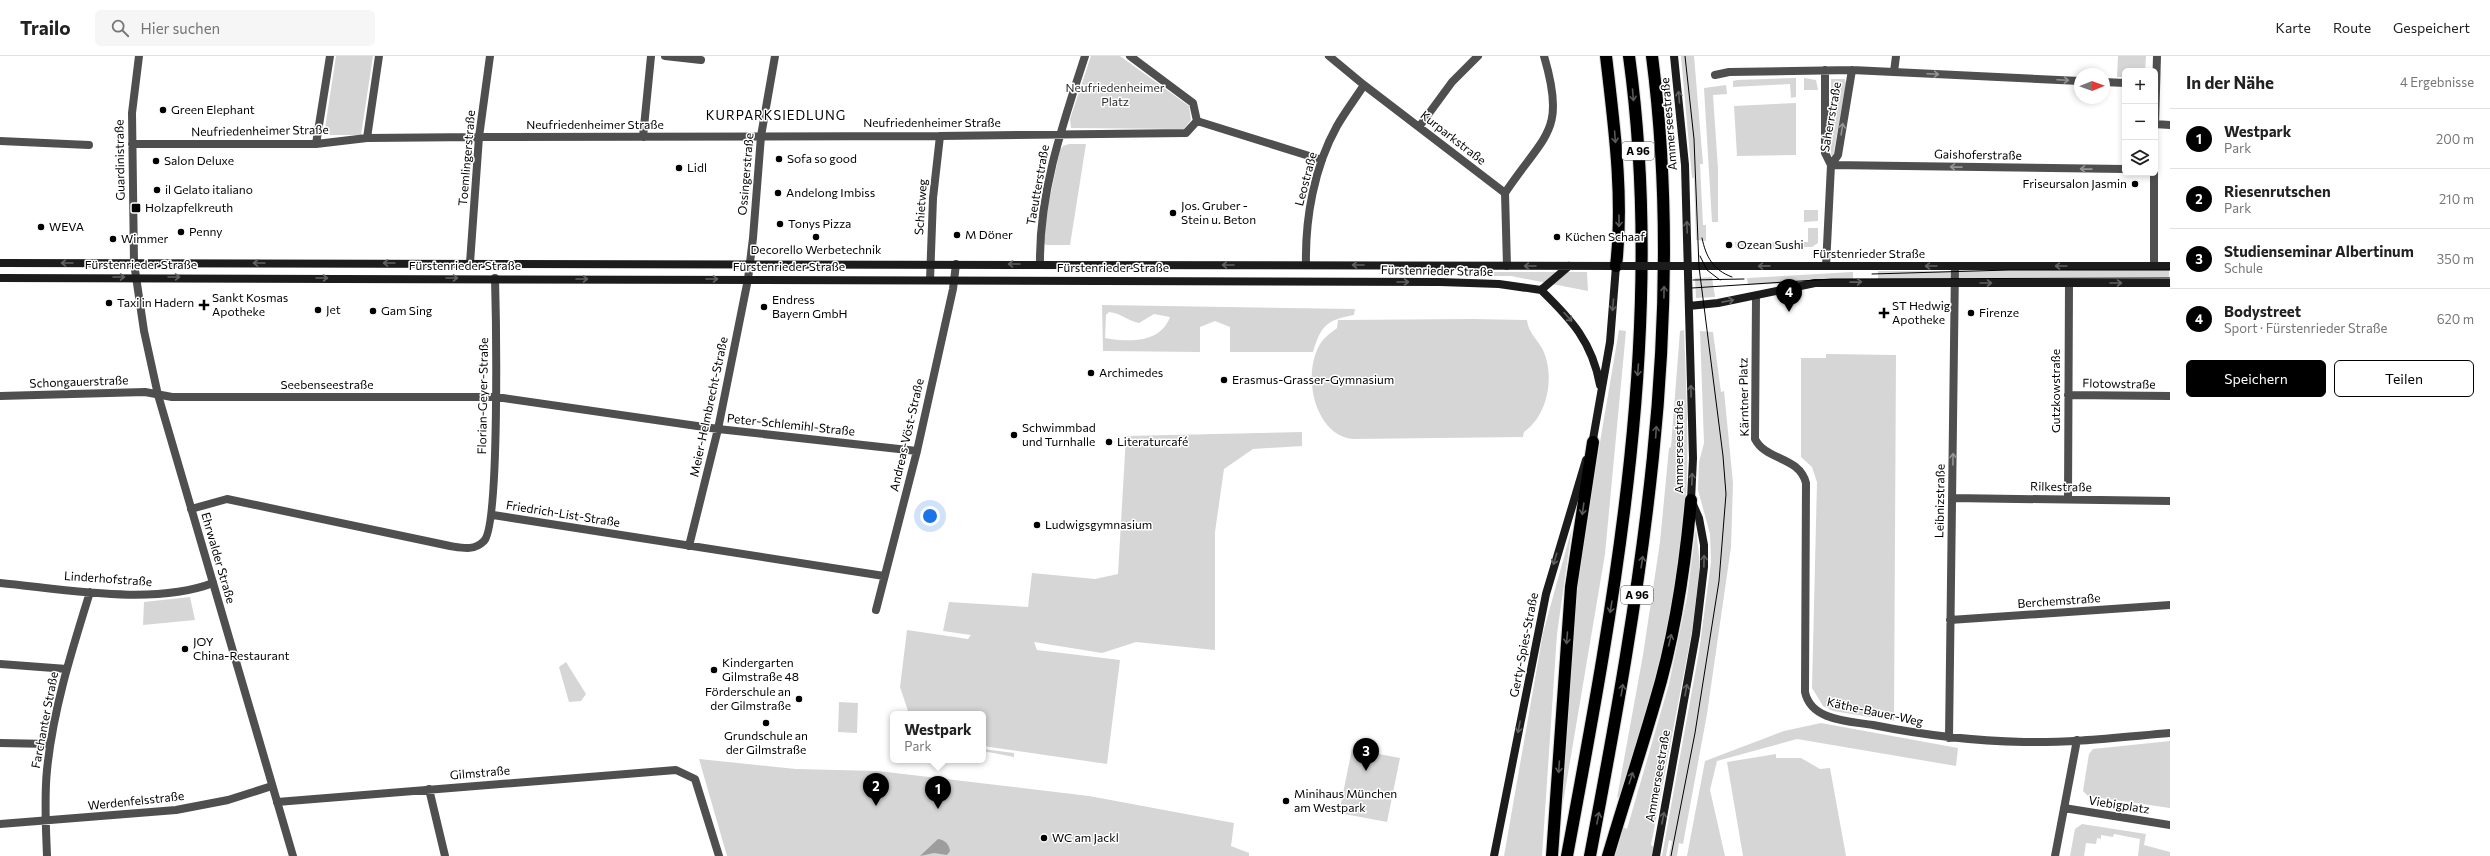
<!DOCTYPE html>
<html lang="de">
<meta charset="utf-8">
<style>
:root{--surface:#fff;--page:#f6f6f6;--text:#222;--muted:#767676;--line:#e0e0e0;--accent:#000}
body{margin:0;font-family:Commissioner,sans-serif;background:var(--page);color:var(--text)}
.controls{position:absolute;right:12px;top:12px;display:grid;overflow:hidden;border-radius:6px;box-shadow:0 2px 6px #0003}
.controls button{width:36px;height:36px;display:grid;place-items:center;padding:0;border:0;border-bottom:1px solid var(--line);background:var(--surface);color:var(--text);font:20px sans-serif}
.compass{position:absolute;left:2074px;top:12px;width:36px;height:36px;border-radius:50%;background:var(--surface);box-shadow:0 2px 6px #0003;rotate:89deg}
.you{position:absolute;left:930px;top:460px;width:14px;height:14px;margin:-10px;border:3px solid #fff;border-radius:50%;background:#1a73e8;box-shadow:0 0 0 6px #1a73e833}
.badge{display:grid;place-items:center;width:26px;height:26px;border-radius:50%;background:var(--accent);color:#fff;font-size:13px;font-weight:700}
.pin{position:absolute;translate:-50% -33px;filter:drop-shadow(0 1px 2px #0008)}
.pin::after{content:'';position:absolute;top:21px;width:14px;height:12px;background:inherit;clip-path:polygon(0 0,100% 0,50% 100%)}
.popup{position:absolute;left:890px;top:655px;width:96px;height:52px;box-sizing:border-box;display:grid;place-content:center;border-radius:6px;background:var(--surface);filter:drop-shadow(0 1px 3px #0005);font-size:13px;white-space:nowrap;color:var(--muted)}
.popup b{font-size:15px;color:var(--text)}
.popup::after{content:'';position:absolute;left:50%;top:100%;margin-left:-8px;border:8px solid transparent;border-top-color:var(--surface)}
.list{margin:0;padding:0;list-style:none}
h2{display:flex;justify-content:space-between;align-items:center;height:52px;margin:0;padding:0 16px;font-size:17px}
h2 small{font-size:13px;font-weight:400;color:var(--muted)}
.list li{display:grid;grid-template-columns:26px 1fr auto;gap:12px;align-items:center;box-sizing:border-box;height:60px;padding:0 16px;border-top:1px solid var(--line)}
.list b{display:block;font-size:15px;white-space:nowrap}
.list p{margin:0;font-size:13px;white-space:nowrap;color:var(--muted)}
.list em{font-size:13px;font-style:normal;color:var(--muted)}
.actions{display:flex;gap:8px;padding:12px 16px}
.actions a{flex:1;padding:9px 0;border:1px solid var(--accent);border-radius:6px;text-align:center;font-size:14px;color:var(--accent)}
.actions .main{background:var(--accent);color:#fff}
.icon{flex:none;width:22px;height:22px;fill:none;stroke:currentColor;stroke-width:2;stroke-linecap:round;stroke-linejoin:round}
.map{position:relative;flex:none;width:2170px;height:800px;overflow:hidden}
header{display:flex;align-items:center;gap:24px;box-sizing:border-box;height:56px;padding:0 20px;background:var(--surface);border-bottom:1px solid var(--line)}
header strong{font-size:19px}
nav{display:flex;gap:22px;margin-inline-start:auto;font-size:14px}
.search{width:280px;height:36px;background:var(--page);display:flex;align-items:center;gap:10px;box-sizing:border-box;padding:0 14px;border-radius:6px;color:var(--muted);font-size:15px}
main{display:flex}
aside{flex:1;background:var(--surface)}
.map>svg:first-child{display:block}
</style>
<header>
<strong>Trailo</strong>
<div class="search"><svg class="icon" aria-label="search" viewBox="0 0 24 24"><circle cx="10" cy="10" r="6"/><path d="M15 15l6 6"/></svg>Hier suchen</div>
<nav><a>Karte</a><a>Route</a><a>Gespeichert</a></nav>
</header>
<main>
<div class="map">
<svg width="2170" height="800" viewBox="0 0 2170 800">
<rect width="100%" height="100%" fill="#fff"/>
<path fill="#d6d6d6" fill-rule="evenodd" d="M336,0h37l-12,79h-37z
M1091,0h29l69,50 2,14 -7,9 -113,-1 -1,-9z
M1681,0h13l9,108h-3l3,61h3v16l-10,-1 -2,-62h-2z
M2118,0h28l-1,15h-20v6h-8z
M1796,22v19l-5,1 -1,-14 -57,3v-6l4,-1z
M1804,22l12,2 2,10h-14z
M1831,23h14l1,5 -13,72 -2,-1z
M1726,29l1,9 -14,1 5,74v53h-6l-8,-134z
M1796,47v52l-59,1 -3,-50z
M1069,88h17l-16,101h-24l-3,-3 3,-26 14,-66 3,-4z
M1804,154h14v11l-14,1z
M1808,172h10v15l-6,4 -76,1 -1,-6h73z
M2169,212v13h-213v-11z
M1878,215h76v9l-76,1z
M1469,216h118l1,19 -77,-15h-42z
M1853,216v8l-105,5 -1,-7z
M1712,221l3,20 -19,1 -1,-20z
M1102,249l253,4 -1,6c-28,5 -33,11 -41,37h-83v-25l-15,-6 -15,6v25l-97,-1zM1109,256c12,1 17,8 30,11l15,-9 16,3c-10,27 -42,25 -65,21l1,-23z
M1473,263l54,1c1,12 10,19 16,30 12,26 5,65 -19,82l-1,5 -170,2c-38,-4 -50,-61 -35,-91 4,-9 11,-14 19,-20l1,-8z
M1619,274l7,1 -21,223 -42,249 -2,3 14,-202 11,-79z
M1684,274c3,75 7,150 -3,225 -11,82 -37,162 -61,241l-3,2 26,-143 17,-113 9,-94 2,-1 9,-116z
M1700,275l13,1 8,60 3,-1 9,92 -2,64 -24,167 -24,130 -4,-1 -2,13h-8l3,-15 -3,-1 -3,16h-4l37,-204 12,-90 -1,-28 -12,-44 1,-28 5,-19z
M1826,298l70,1 -2,366 -61,-10 -10,-5 -11,-18 5,-206 -5,-15 -11,-10v-99h25z
M1302,376v14l-49,3 -29,20 -9,63v118l-79,-8 -34,11 -68,-11 3,8 83,10 -13,104 -124,-18v-32h-74l-9,-27 7,-57 61,9 3,-4 -28,-4 6,-29 79,5 4,-34 63,6 23,-5 8,-138z
M1572,472l-15,106 -15,222h-38l39,-223z
M1696,472l4,37 -8,66 -41,214 3,2 -2,9h-37l8,-29 4,2 42,-145 18,-87z
M190,541l5,23 -52,5 1,-23z
M566,606l20,32 -5,7 -12,1 -10,-35z
M839,646l19,1 -1,30 -19,-1z
M1821,667l137,25 -2,18 -159,-27 -80,22 -7,29 15,66h-38l18,-95 79,-30z
M2170,685v67l-82,-12 -5,-5 6,-37 4,-5z
M983,693l31,4v4l-31,-6z
M1352,693l48,9 -13,64 -48,-9z
M1776,698v4h25l19,11 10,-1 16,88h-103l-16,-94z
M699,703l97,10 82,2 211,25 145,27 -3,23 18,7v3h-522z
M2082,768l64,10 -2,11 26,7v4h-32l2,-17 -26,-5 -1,3 -12,-2v4l-4,-1 -1,6 -10,-1 -2,13h-14l5,-27z"/>
<path fill="#9d9d9d" d="M938,783c7,1 11,5 12,12l-3,4 -13,-2 -14,3z"/>
<g fill="none" stroke-linecap="round" stroke-linejoin="round">
<g stroke="#dbdbdb" stroke-width="14">
<path id="motorway" d="M1606,0c8,69 18,141 10,210
M1552,800l19,-269 22,-145
M1567,800c49,-263 99,-532 62,-800
M1590,800c50,-264 97,-531 62,-800
M1608,800c15,-51 32,-102 47,-154 20,-66 30,-134 36,-202"/>
</g>
<path stroke="#4f4f4f" stroke-width="8" d="M665,0l36,4
M1130,0l63,47 4,18
M1329,0l35,29 141,108
M1825,14v83l6,12
M1894,16l2,-16
M1715,19l14,-3 123,-2 228,11
M2104,26l21,1
M1197,65l125,39
M2155,68l15,1
M2155,70l2,-70
M1419,71l33,-45 26,-26
M643,81l8,-81
M367,82l12,-82
M0,85l89,4
M132,88h184l51,-6 112,-1 461,-1 246,-3 11,-12
M316,88l14,-88
M1831,109l294,4
M1505,137c39,-59 62,-60 39,-137
M1505,137l2,73
M134,207l-2,-150 7,-57
M470,207l9,-126 11,-81
M1040,208c-1,-72 23,-141 45,-208
M1306,209c-1,-46 8,-98 31,-139 8,-14 18,-27 27,-41
M1826,210l5,-101 7,-10 14,-85
M2154,210v-93
M930,224l3,-82 7,-62
M1756,240l-1,143c11,22 44,17 51,44l-1,209c6,29 44,29 68,33 50,10 101,16 151,17 49,1 98,-5 146,-9
M2068,339l102,1
M0,340l145,-4 27,5h324l222,32 199,22
M1952,442l218,3
M2068,443l1,-216
M191,453l36,-10 223,47c13,2 24,5 34,-5 16,-16 12,-228 11,-263
M493,459l391,61
M689,490l29,-117 30,-150
M0,527c64,6 153,23 213,0
M876,554l41,-159 36,-162 3,-25
M1950,564l220,-15
M0,608l67,5
M1949,682l6,-472
M0,687l50,1
M429,733l16,67
M277,746l399,-32 19,9 24,77
M2064,752l106,17
M0,768l176,-14 52,-10 44,-14
M47,800c-1,-28 -3,-57 0,-86 6,-61 25,-120 43,-178
M2055,800l22,-116"/>
<path stroke="#4f4f4f" stroke-width="8" d="M134,207l10,68 14,64 135,461
M748,223l5,-41 8,-102 14,-80"/>
<path stroke="#1c1c1c" stroke-width="8" d="M0,207l1621,3
M1683,210h487
M0,222l1440,4 59,2 42,6 28,-24
M1541,234c31,30 51,52 59,95
M1689,250l29,-3 97,-20h355
M1592,389l18,-103 6,-76
M1494,800l52,-262 40,-134
M1656,800l40,-222 8,-67v-22l-5,-27 -8,-18 2,-42 -8,-293 -11,-109"/>
<use href="#motorway" stroke="#000" stroke-width="12"/>
<path stroke="#000" stroke-width="1" d="M1702,182c4,19 11,32 30,39
M1700,200l7,14 13,10
M1872,218l137,-4h161
M1693,224l51,-1
M1692,232l140,-9 338,-1
M1671,800l24,-123 24,-152 7,-87 -3,-38 -24,-189 -5,-128 -9,-83"/>
<path stroke="#1c1c1c" stroke-width="8" d="M1624,210h58"/>
</g>
<defs><path id="oneway-shaft" d="M-6 0H5M1.5-3L5.5 0L1.5 3" fill="none" stroke-width="1.6" stroke-linecap="round" stroke-linejoin="round"/></defs>
<g stroke="#959595">
<use href="#oneway-shaft" transform="translate(1933 18) rotate(3)"/>
<use href="#oneway-shaft" transform="translate(2063 24) rotate(3)"/>
<use href="#oneway-shaft" transform="translate(1842 73) rotate(-81)"/>
<use href="#oneway-shaft" transform="translate(1956 111) rotate(-179)"/>
<use href="#oneway-shaft" transform="translate(2086 113) rotate(-179)"/>
<use href="#oneway-shaft" transform="translate(1953 403) rotate(-89)"/>
</g>
<g stroke="#595959">
<use href="#oneway-shaft" transform="translate(1633 39) rotate(85)"/>
<use href="#oneway-shaft" transform="translate(1615 81) rotate(86)"/>
<use href="#oneway-shaft" transform="translate(1619 165) rotate(90)"/>
<use href="#oneway-shaft" transform="translate(1664 236) rotate(-89)"/>
<use href="#oneway-shaft" transform="translate(1638 314) rotate(94)"/>
<use href="#oneway-shaft" transform="translate(1656 376) rotate(-86)"/>
<use href="#oneway-shaft" transform="translate(1583 453) rotate(98)"/>
<use href="#oneway-shaft" transform="translate(1642 506) rotate(-81)"/>
<use href="#oneway-shaft" transform="translate(1611 551) rotate(99)"/>
<use href="#oneway-shaft" transform="translate(1567 582) rotate(94)"/>
<use href="#oneway-shaft" transform="translate(1670 584) rotate(-76)"/>
<use href="#oneway-shaft" transform="translate(1622 634) rotate(-81)"/>
<use href="#oneway-shaft" transform="translate(1559 711) rotate(94)"/>
<use href="#oneway-shaft" transform="translate(1631 722) rotate(-72)"/>
<use href="#oneway-shaft" transform="translate(1598 762) rotate(-79)"/>
</g>
<g stroke="#606060">
<use href="#oneway-shaft" transform="translate(1679 41) rotate(-95)"/>
<use href="#oneway-shaft" transform="translate(1687 171) rotate(-92)"/>
<use href="#oneway-shaft" transform="translate(67 207) rotate(-180)"/>
<use href="#oneway-shaft" transform="translate(259 207) rotate(180)"/>
<use href="#oneway-shaft" transform="translate(389 207) rotate(180)"/>
<use href="#oneway-shaft" transform="translate(1014 208) rotate(-180)"/>
<use href="#oneway-shaft" transform="translate(1228 209) rotate(-180)"/>
<use href="#oneway-shaft" transform="translate(1358 209) rotate(-180)"/>
<use href="#oneway-shaft" transform="translate(1530 210) rotate(-180)"/>
<use href="#oneway-shaft" transform="translate(1764 210) rotate(179)"/>
<use href="#oneway-shaft" transform="translate(1931 210) rotate(-180)"/>
<use href="#oneway-shaft" transform="translate(2061 210) rotate(-180)"/>
<use href="#oneway-shaft" transform="translate(119 221)"/>
<use href="#oneway-shaft" transform="translate(174 221)"/>
<use href="#oneway-shaft" transform="translate(322 222)"/>
<use href="#oneway-shaft" transform="translate(452 222)"/>
<use href="#oneway-shaft" transform="translate(582 223)"/>
<use href="#oneway-shaft" transform="translate(712 223)"/>
<use href="#oneway-shaft" transform="translate(1403 226)"/>
<use href="#oneway-shaft" transform="translate(1856 226) rotate(-1)"/>
<use href="#oneway-shaft" transform="translate(1986 227)"/>
<use href="#oneway-shaft" transform="translate(2116 227)"/>
<use href="#oneway-shaft" transform="translate(1728 245) rotate(-11)"/>
<use href="#oneway-shaft" transform="translate(1613 249) rotate(95)"/>
<use href="#oneway-shaft" transform="translate(1568 261) rotate(48)"/>
<use href="#oneway-shaft" transform="translate(1691 335) rotate(-91)"/>
<use href="#oneway-shaft" transform="translate(1692 423) rotate(-88)"/>
<use href="#oneway-shaft" transform="translate(1555 503) rotate(107)"/>
<use href="#oneway-shaft" transform="translate(1704 505) rotate(-89)"/>
<use href="#oneway-shaft" transform="translate(1686 634) rotate(-80)"/>
<use href="#oneway-shaft" transform="translate(1519 671) rotate(101)"/>
<use href="#oneway-shaft" transform="translate(1663 762) rotate(-79)"/>
</g>
<g fill="#000" stroke="#fff" stroke-width="1.5">
<circle cx="163" cy="54" r="4"/>
<circle cx="779" cy="103" r="4"/>
<circle cx="156" cy="105" r="4"/>
<circle cx="679" cy="112" r="4"/>
<circle cx="2135" cy="128" r="4"/>
<circle cx="157" cy="134" r="4"/>
<circle cx="778" cy="137" r="4"/>
<rect x="131" y="147" width="10" height="10" rx="2"/>
<circle cx="1173" cy="157" r="4"/>
<circle cx="780" cy="168" r="4"/>
<circle cx="41" cy="171" r="4"/>
<circle cx="181" cy="176" r="4"/>
<circle cx="957" cy="179" r="4"/>
<circle cx="816" cy="181" r="4"/>
<circle cx="1557" cy="181" r="4"/>
<circle cx="113" cy="183" r="4"/>
<circle cx="1729" cy="189" r="4"/>
<circle cx="109" cy="247" r="4"/>
<path d="M202 243h4v4h4v4h-4v4h-4v-4h-4v-4h4z"/>
<circle cx="764" cy="251" r="4"/>
<circle cx="318" cy="254" r="4"/>
<circle cx="373" cy="255" r="4"/>
<path d="M1882 251h4v4h4v4h-4v4h-4v-4h-4v-4h4z"/>
<circle cx="1971" cy="257" r="4"/>
<circle cx="1091" cy="317" r="4"/>
<circle cx="1224" cy="324" r="4"/>
<circle cx="1014" cy="379" r="4"/>
<circle cx="1109" cy="386" r="4"/>
<circle cx="1037" cy="469" r="4"/>
<circle cx="185" cy="593" r="4"/>
<circle cx="714" cy="614" r="4"/>
<circle cx="799" cy="643" r="4"/>
<circle cx="766" cy="667" r="4"/>
<circle cx="1286" cy="745" r="4"/>
<circle cx="1044" cy="782" r="4"/>
</g>
<g text-anchor="middle" stroke-width="3" stroke-linejoin="round" paint-order="stroke">
<g fill="#fff" stroke="#4c4c4c" stroke-width="1">
<rect x="1622" y="86" width="32" height="18" rx="3"/>
<rect x="1621" y="530" width="32" height="18" rx="3"/>
</g>
<g font-size="11" font-weight="bold" fill="#000">
<text x="1638" y="99">A 96</text>
<text x="1637" y="543">A 96</text>
</g>
<g font-size="12" fill="#2d2d2d" stroke="#fff">
<text x="1115" y="36">Neufriedenheimer<tspan x="1115" dy="14">Platz</tspan></text>
</g>
<g font-size="12" fill="#000" stroke="#fff" text-anchor="start">
<text x="171" y="58">Green Elephant</text>
<text x="787" y="107">Sofa so good</text>
<text x="164" y="109">Salon Deluxe</text>
<text x="687" y="116">Lidl</text>
<text x="2127" y="132" text-anchor="end">Friseursalon Jasmin</text>
<text x="165" y="138">il Gelato italiano</text>
<text x="786" y="141">Andelong Imbiss</text>
<text x="1181" y="154">Jos. Gruber -<tspan x="1181" dy="14">Stein u. Beton</tspan></text>
<text x="145" y="156">Holzapfelkreuth</text>
<text x="788" y="172">Tonys Pizza</text>
<text x="49" y="175">WEVA</text>
<text x="189" y="180">Penny</text>
<text x="965" y="183">M Döner</text>
<text x="1565" y="185">Küchen Schaaf</text>
<text x="121" y="187">Wimmer</text>
<text x="1737" y="193">Ozean Sushi</text>
<text x="816" y="198" text-anchor="middle">Decorello Werbetechnik</text>
<text x="212" y="246">Sankt Kosmas<tspan x="212" dy="14">Apotheke</tspan></text>
<text x="772" y="248">Endress<tspan x="772" dy="14">Bayern GmbH</tspan></text>
<text x="117" y="251">Taxi in Hadern</text>
<text x="1892" y="254">ST Hedwig<tspan x="1892" dy="14">Apotheke</tspan></text>
<text x="326" y="258">Jet</text>
<text x="381" y="259">Gam Sing</text>
<text x="1979" y="261">Firenze</text>
<text x="1099" y="321">Archimedes</text>
<text x="1232" y="328">Erasmus-Grasser-Gymnasium</text>
<text x="1022" y="376">Schwimmbad<tspan x="1022" dy="14">und Turnhalle</tspan></text>
<text x="1117" y="390">Literaturcafé</text>
<text x="1045" y="473">Ludwigsgymnasium</text>
<text x="193" y="590">JOY<tspan x="193" dy="14">China-Restaurant</tspan></text>
<text x="722" y="611">Kindergarten<tspan x="722" dy="14">Gilmstraße 48</tspan></text>
<text x="791" y="640" text-anchor="end">Förderschule an<tspan x="791" dy="14">der Gilmstraße</tspan></text>
<text x="766" y="684" text-anchor="middle">Grundschule an<tspan x="766" dy="14">der Gilmstraße</tspan></text>
<text x="1294" y="742">Minihaus München<tspan x="1294" dy="14">am Westpark</tspan></text>
<text x="1052" y="786">WC am Jackl</text>
</g>
<g font-size="12" fill="#000" stroke="#fff">
<text transform="translate(1831 61) rotate(-80)" y="4">Saherrstraße</text>
<text x="932" y="71">Neufriedenheimer Straße</text>
<text transform="translate(1669 68) rotate(-95)" y="4">Ammerseestraße</text>
<text x="595" y="73">Neufriedenheimer Straße</text>
<text transform="translate(260 75) rotate(-1)" y="4">Neufriedenheimer Straße</text>
<text transform="translate(1453 82) rotate(38)" y="4">Kurparkstraße</text>
<text transform="translate(1978 99) rotate(1)" y="4">Gaishoferstraße</text>
<text transform="translate(467 102) rotate(-85)" y="4">Toemlingerstraße</text>
<text transform="translate(120 104) rotate(-91)" y="4">Guardinistraße</text>
<text transform="translate(746 118) rotate(-85)" y="4">Ossingerstraße</text>
<text transform="translate(1306 123) rotate(-75)" y="4">Leostraße</text>
<text transform="translate(1038 129) rotate(-80)" y="4">Taeutterstraße</text>
<text transform="translate(921 151) rotate(-86)" y="4">Schietweg</text>
<text x="1869" y="202">Fürstenrieder Straße</text>
<text x="141" y="213">Fürstenrieder Straße</text>
<text x="465" y="214">Fürstenrieder Straße</text>
<text x="789" y="215">Fürstenrieder Straße</text>
<text x="1113" y="216">Fürstenrieder Straße</text>
<text transform="translate(1437 215) rotate(1)" y="4">Fürstenrieder Straße</text>
<text transform="translate(79 326) rotate(-2)" y="4">Schongauerstraße</text>
<text transform="translate(2119 328) rotate(1)" y="4">Flotowstraße</text>
<text x="327" y="333">Seebenseestraße</text>
<text transform="translate(2056 335) rotate(-90)" y="4">Gutzkowstraße</text>
<text transform="translate(483 340) rotate(-89)" y="4">Florian-Geyer-Straße</text>
<text transform="translate(1744 341) rotate(-91)" y="4">Kärntner Platz</text>
<text transform="translate(709 351) rotate(-78)" y="4">Meier-Helmbrecht-Straße</text>
<text transform="translate(791 369) rotate(6)" y="4">Peter-Schlemihl-Straße</text>
<text transform="translate(907 379) rotate(-77)" y="4">Andreas-Vöst-Straße</text>
<text transform="translate(1679 391) rotate(-90)" y="4">Ammerseestraße</text>
<text transform="translate(2061 431) rotate(1)" y="4">Rilkestraße</text>
<text transform="translate(1940 445) rotate(-89)" y="4">Leibnizstraße</text>
<text transform="translate(563 458) rotate(9)" y="4">Friedrich-List-Straße</text>
<text transform="translate(218 502) rotate(74)" y="4">Ehrwalder Straße</text>
<text transform="translate(108 523) rotate(4)" y="4">Linderhofstraße</text>
<text transform="translate(2059 545) rotate(-4)" y="4">Berchemstraße</text>
<text transform="translate(1524 589) rotate(-79)" y="4">Gerty-Spies-Straße</text>
<text transform="translate(1875 656) rotate(12)" y="4">Käthe-Bauer-Weg</text>
<text transform="translate(45 664) rotate(-79)" y="4">Farchanter Straße</text>
<text transform="translate(480 717) rotate(-5)" y="4">Gilmstraße</text>
<text transform="translate(1658 720) rotate(-80)" y="4">Ammerseestraße</text>
<text transform="translate(136 745) rotate(-6)" y="4">Werdenfelsstraße</text>
<text transform="translate(2119 749) rotate(9)" y="4">Viebigplatz</text>
</g>
<g font-size="13" letter-spacing="1" fill="#000" stroke="#fff">
<text x="776" y="64">KURPARKSIEDLUNG</text>
</g>
</g>
</svg>
<div class="controls">
<button>+</button>
<button>−</button>
<button><svg class="icon" aria-label="layers" viewBox="0 0 24 24"><path d="M12 4l9 5-9 5-9-5zM3 14l9 5 9-5"/></svg></button>
</div>
<svg class="compass" viewBox="-18 -18 36 36"><path d="M0-13l5 13h-10z" fill="#e53935"/><path d="M0 13l5-13h-10z" fill="#767676"/></svg>
<div class="you"></div>
<div class="pin badge" style="left:938px;top:753px">1</div>
<div class="popup"><b>Westpark</b>Park</div>
<div class="pin badge" style="left:876px;top:750px">2</div>
<div class="pin badge" style="left:1366px;top:715px">3</div>
<div class="pin badge" style="left:1789px;top:256px">4</div>
</div>
<aside>
<h2>In der Nähe<small>4 Ergebnisse</small></h2>
<ul class="list">
<li><span class="badge">1</span><div><b>Westpark</b><p>Park</p></div><em>200 m</em></li>
<li><span class="badge">2</span><div><b>Riesenrutschen</b><p>Park</p></div><em>210 m</em></li>
<li><span class="badge">3</span><div><b>Studienseminar Albertinum</b><p>Schule</p></div><em>350 m</em></li>
<li><span class="badge">4</span><div><b>Bodystreet</b><p>Sport · Fürstenrieder Straße</p></div><em>620 m</em></li>
</ul>
<div class="actions"><a class="main">Speichern</a><a>Teilen</a></div>
</aside>
</main>
